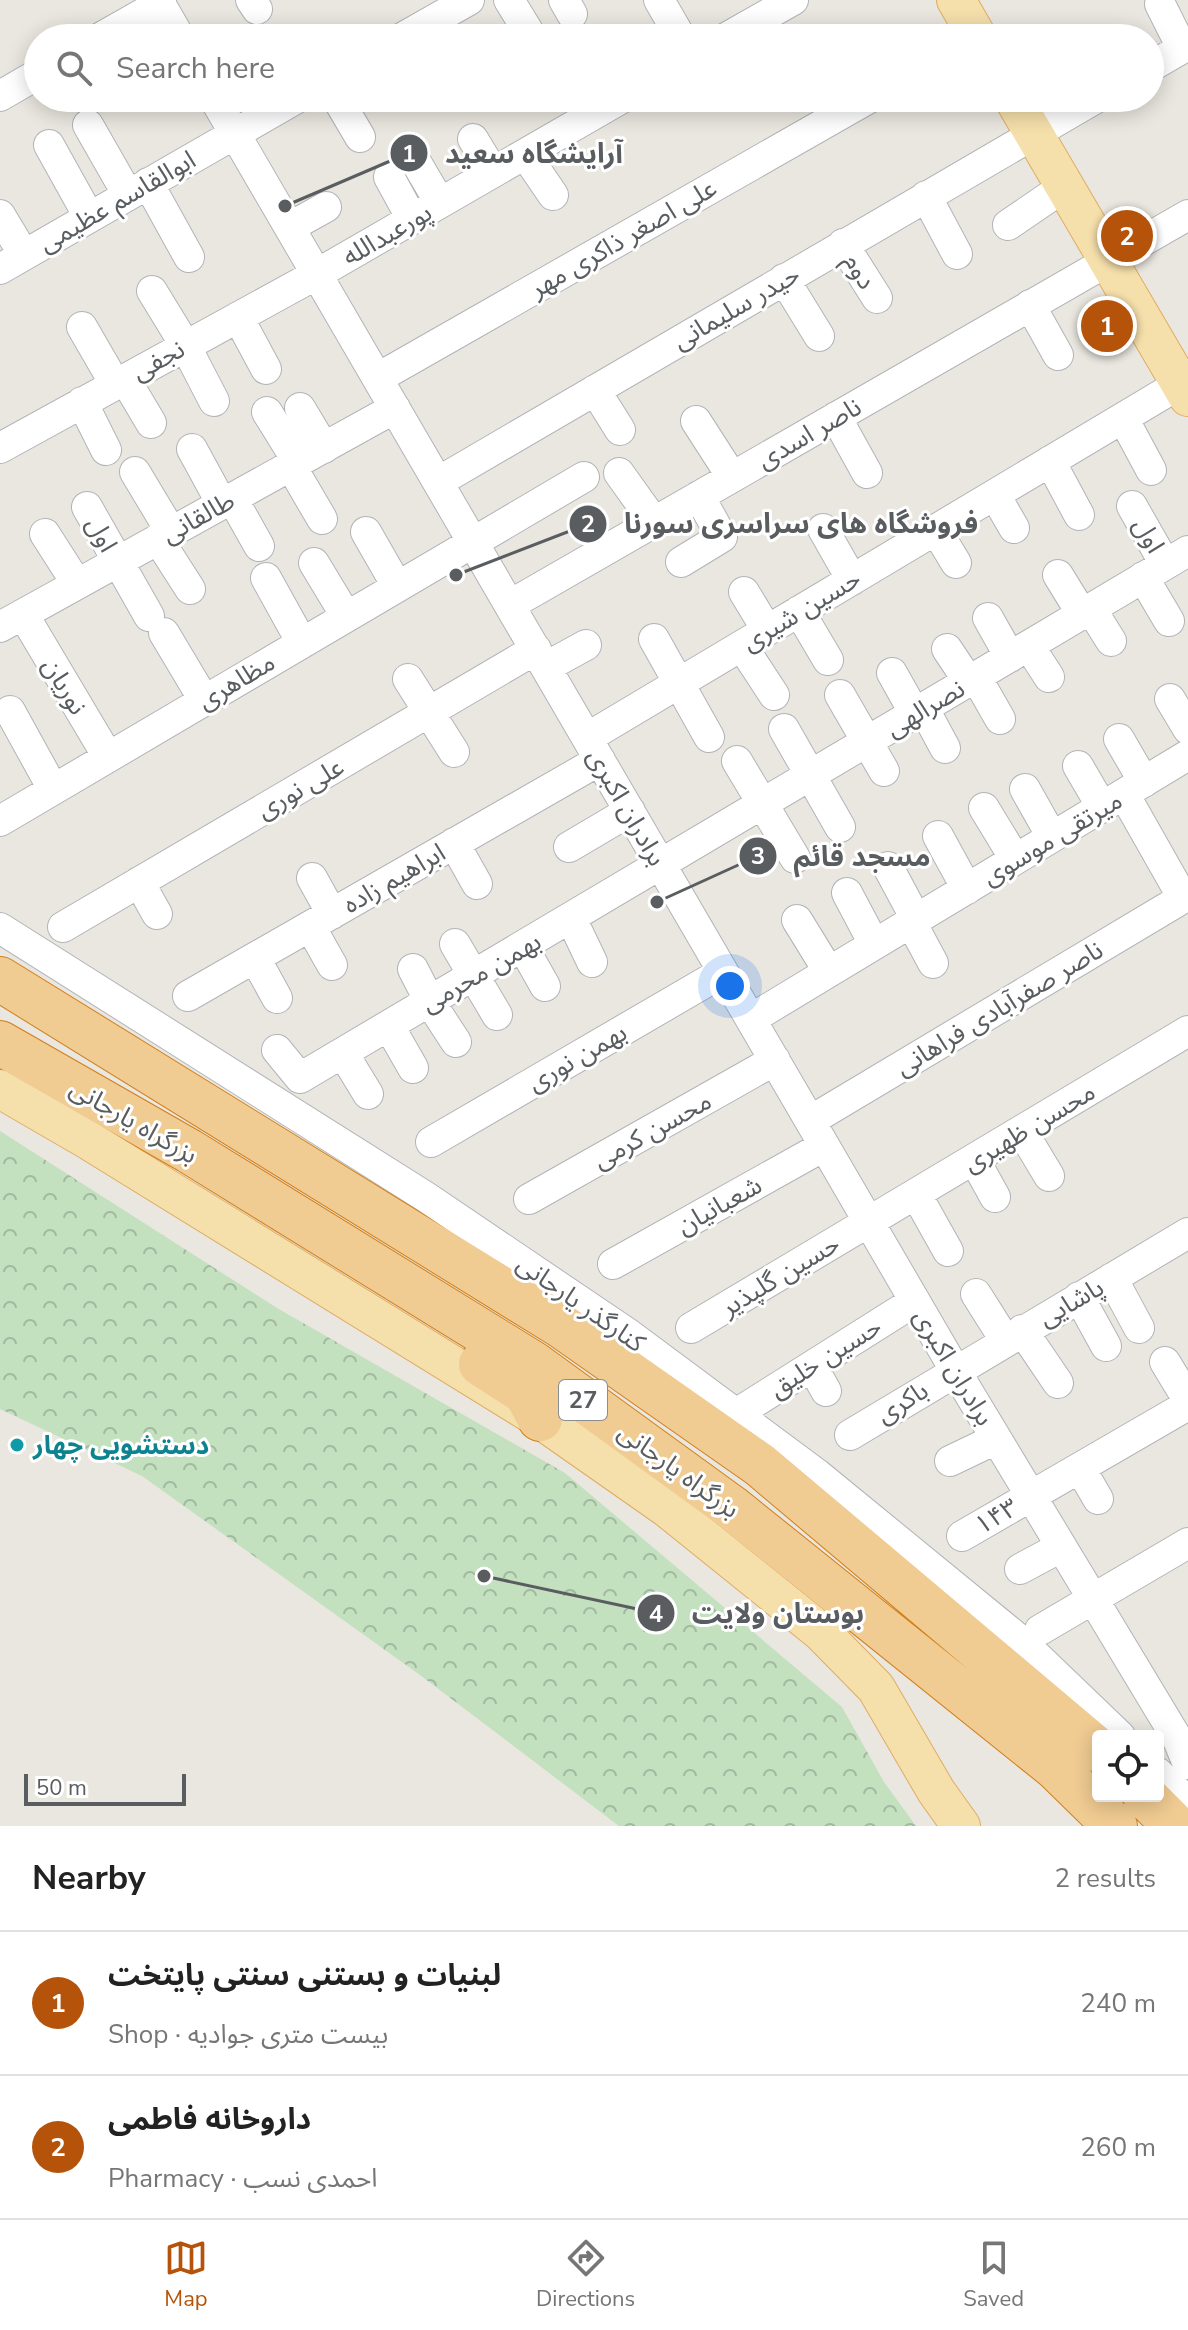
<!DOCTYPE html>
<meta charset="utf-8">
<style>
:root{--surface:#fff;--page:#f6f6f6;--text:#222;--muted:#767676;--line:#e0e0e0;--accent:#b45309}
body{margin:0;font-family:"Nunito Sans","Noto Sans Arabic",sans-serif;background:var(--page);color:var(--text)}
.controls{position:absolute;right:24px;bottom:24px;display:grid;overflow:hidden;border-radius:8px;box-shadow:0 4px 20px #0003}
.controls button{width:72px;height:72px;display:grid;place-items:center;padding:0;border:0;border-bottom:2px solid var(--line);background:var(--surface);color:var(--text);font:40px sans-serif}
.scale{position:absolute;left:24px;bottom:20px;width:162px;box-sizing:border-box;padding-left:8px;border:4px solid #595d60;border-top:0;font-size:22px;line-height:28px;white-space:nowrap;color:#595d60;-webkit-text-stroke:6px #fff;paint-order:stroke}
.you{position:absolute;left:730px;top:986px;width:28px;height:28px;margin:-20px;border:6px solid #fff;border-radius:50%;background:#1a73e8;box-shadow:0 0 0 12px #1a73e833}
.badge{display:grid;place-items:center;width:52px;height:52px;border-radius:50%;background:var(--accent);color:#fff;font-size:26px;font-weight:700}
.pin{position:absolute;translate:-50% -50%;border:4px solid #fff;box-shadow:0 2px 8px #0006}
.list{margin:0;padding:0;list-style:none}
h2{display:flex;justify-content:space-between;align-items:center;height:104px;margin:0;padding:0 32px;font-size:34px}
h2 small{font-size:26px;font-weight:400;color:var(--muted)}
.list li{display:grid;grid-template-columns:52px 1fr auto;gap:24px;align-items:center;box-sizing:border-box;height:144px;padding:0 32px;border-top:2px solid var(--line)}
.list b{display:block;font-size:30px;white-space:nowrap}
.list p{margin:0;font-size:26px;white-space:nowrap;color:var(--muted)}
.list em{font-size:26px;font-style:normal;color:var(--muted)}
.icon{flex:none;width:44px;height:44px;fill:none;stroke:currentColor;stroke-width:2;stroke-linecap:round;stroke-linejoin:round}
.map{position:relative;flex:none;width:1188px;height:1826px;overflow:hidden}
.search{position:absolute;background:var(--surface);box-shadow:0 4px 20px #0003;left:24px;right:24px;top:24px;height:88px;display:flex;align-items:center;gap:20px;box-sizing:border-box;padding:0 28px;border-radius:44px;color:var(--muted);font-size:30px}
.sheet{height:392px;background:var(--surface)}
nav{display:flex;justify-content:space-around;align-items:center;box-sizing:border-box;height:112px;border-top:2px solid var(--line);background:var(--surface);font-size:22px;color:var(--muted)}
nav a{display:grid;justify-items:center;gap:4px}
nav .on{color:var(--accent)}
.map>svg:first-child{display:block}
</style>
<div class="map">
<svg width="1188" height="1826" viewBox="0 0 1188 1826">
<defs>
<pattern id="forest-crowns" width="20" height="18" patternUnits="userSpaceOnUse" patternTransform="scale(2)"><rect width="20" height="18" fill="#c3e0bf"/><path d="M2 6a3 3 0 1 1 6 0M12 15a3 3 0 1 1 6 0" fill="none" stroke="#a1b99f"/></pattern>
</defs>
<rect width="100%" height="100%" fill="#eae7e0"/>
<path fill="url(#forest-crowns)" d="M0,1131l277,177 288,165 277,234 42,75 32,44h-297l-199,-151 -278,-199 -142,-67z"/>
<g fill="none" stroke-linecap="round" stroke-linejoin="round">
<g stroke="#b1b4b7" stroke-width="32">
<path id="minor" d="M158,0l22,38
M251,0l6,9
M509,0l19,31
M564,0l8,14
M659,0l22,38
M1160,4l22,44
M100,38l60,-34 1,-4
M402,38l67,-38
M726,38l67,-38
M1150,67l38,-22
M0,96l38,-22
M214,98l741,1272 223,370 10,24
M337,98l23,39
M88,125l40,70
M473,139l20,33
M49,145l40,72
M525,154l28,41
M416,162l24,41
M389,177l23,42
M148,183l41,74
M926,196l31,58
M0,215l24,40
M1008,225l57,-39
M290,227l36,-20
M843,244l34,54
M0,269l297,-171
M784,279l35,57
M152,291l33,54 29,56
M1030,305l28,50
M238,317l28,52
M82,327l33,57
M378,378l491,-280
M125,379l26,44
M595,390l25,40
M82,402l24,48
M300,408l24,40
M267,412l31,50
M836,417l31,56
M1123,418l28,52
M696,421l36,56
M0,448l317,-174 305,-176
M192,449l30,55
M1050,461l29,54
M291,466l31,53
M135,472l36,60
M619,473l35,49
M438,482l658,-384
M995,495l19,33
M232,498l27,48
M1132,506l33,58
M87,507l62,109
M823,529l29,51
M936,530l20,33
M366,532l31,54
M45,534l32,50
M158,539l32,50
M681,562l41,-25 -23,-41
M314,563l32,53
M1058,575l24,39
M1143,577l26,44
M266,578l36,65
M744,592l23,38
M510,605l678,-390
M1091,609l20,32
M799,611l29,49
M23,614l85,143
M988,618l22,39
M0,627l395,-219
M164,633l40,67
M654,639l55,98
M742,646l32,49
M1029,646l20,31
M947,649l22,33
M546,667l40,-22
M892,673l23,41
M976,677l24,42
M408,679l46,73
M840,695l44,76
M1170,699l18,30
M924,709l21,39
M10,711l43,78
M784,729l56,98
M587,738l601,-359
M1119,739l25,43
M737,761l58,97
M1078,766l24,41
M1025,789l27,48
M1124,794l59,104
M984,808l31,51
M0,821l584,-344
M938,836l29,53
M454,843l23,41
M569,847l61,-36
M888,867l28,52
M312,878l20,36
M139,882l18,32
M847,893l27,51
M571,918l21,44
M797,920l32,52
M911,922l22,41
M310,926l22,39
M63,927l473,-278
M0,928l426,269 204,138 187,139 204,167 99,95
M455,944l42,71
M523,947l22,39
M255,958l22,40
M413,969l17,33 26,40
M188,996l412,-236
M751,1019l437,-264
M389,1026l24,42
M277,1050l23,28 888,-527
M343,1053l25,41
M810,1121l378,-226
M1022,1131l27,45
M431,1142l292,-170
M974,1159l21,38
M916,1194l32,57
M529,1199l246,-139
M613,1264l211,-118
M1112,1278l27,50
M976,1294l29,46
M1079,1297l27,49
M691,1328l497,-297
M1022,1330l36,53
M1165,1362l23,38
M812,1366l14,25
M736,1414l179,-113
M850,1435l338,-202
M950,1461l46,-22
M1080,1468l18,31
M962,1536l226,-131
M1020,1569l41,-22
M1040,1630l148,-87
M1158,1773l30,29"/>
</g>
<g stroke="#e0ac64" stroke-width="40">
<path id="major" d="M956,0l22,38
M1013,98l175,299
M0,1089l88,51 452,279 127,89 154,124 55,56 60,103 25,35"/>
</g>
<g stroke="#d27f19" stroke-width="46">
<path id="highway" d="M0,979l560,346 200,140 338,285
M0,1043l189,108 345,213 197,143 325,261 59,58
M481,1364l45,29 14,26
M1145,1796l30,30"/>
</g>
<use href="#minor" stroke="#fff" stroke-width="30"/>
<use href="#major" stroke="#f5dfab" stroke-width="38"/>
<use href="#highway" stroke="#f0cb92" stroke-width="44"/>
</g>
<circle fill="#0f9aa8" stroke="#fff" stroke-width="3" cx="17" cy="1445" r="8"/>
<g text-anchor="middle" stroke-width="6" stroke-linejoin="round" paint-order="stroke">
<rect fill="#fff" stroke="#8b8e90" stroke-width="2" x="559" y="1380" width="48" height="40" rx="6"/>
<g font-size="24" font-weight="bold" fill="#595d60">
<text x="583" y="1408">27</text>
</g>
<g font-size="26" fill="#595d60" stroke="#fff">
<text transform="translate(117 201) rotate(-30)" y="9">ابوالقاسم عظیمی</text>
<text transform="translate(387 234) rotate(-30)" y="9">پورعبدالله</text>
<text transform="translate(623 238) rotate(-30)" y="9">علی اصغر ذاکری مهر</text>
<text transform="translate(860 271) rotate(58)" y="9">دوم</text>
<text transform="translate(736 307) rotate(-30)" y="9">حیدر سلیمانی</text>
<text transform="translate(158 360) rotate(-29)" y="9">نجفی</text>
<text transform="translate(809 433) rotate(-30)" y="9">ناصر اسدی</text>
<text transform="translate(198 517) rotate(-29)" y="9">طالقانی</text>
<text transform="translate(102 534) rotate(61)" y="9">اول</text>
<text transform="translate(1149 535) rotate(60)" y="9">اول</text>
<text transform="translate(801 610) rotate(-31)" y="9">حسین شیری</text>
<text transform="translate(236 681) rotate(-31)" y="9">مظاهری</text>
<text transform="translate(65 686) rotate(59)" y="9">نوریان</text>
<text transform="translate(925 708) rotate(-31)" y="9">نصرالهی</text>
<text transform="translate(300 788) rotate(-30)" y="9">علی نوری</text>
<text transform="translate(627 807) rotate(60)" y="9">برادران اکبری</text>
<text transform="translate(1052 838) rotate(-31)" y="9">میرتقی موسوی</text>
<text transform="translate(394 878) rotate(-30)" y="9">ابراهیم زاده</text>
<text transform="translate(481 972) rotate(-30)" y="9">بهمن محرمی</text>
<text transform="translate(999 1008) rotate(-31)" y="9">ناصر صفرآبادی فراهانی</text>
<text transform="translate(577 1057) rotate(-30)" y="9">بهمن نوری</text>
<text transform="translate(134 1121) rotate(30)" y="9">بزرگراه یارجانی</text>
<text transform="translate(1029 1127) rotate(-31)" y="9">محسن ظهیری</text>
<text transform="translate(652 1130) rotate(-29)" y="9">محسن کرمی</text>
<text transform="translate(719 1205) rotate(-29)" y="9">شعبانیان</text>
<text transform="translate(780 1275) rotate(-31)" y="9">حسین گلپذیر</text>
<text transform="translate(1071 1302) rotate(-30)" y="9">پاشایی</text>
<text transform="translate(581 1303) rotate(35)" y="9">کنارگذر یارجانی</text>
<text transform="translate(825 1357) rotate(-32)" y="9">حسین خلیق</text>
<text transform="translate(954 1367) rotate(59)" y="9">برادران اکبری</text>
<text transform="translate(902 1402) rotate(-32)" y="9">باکری</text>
<text transform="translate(679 1470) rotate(36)" y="9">بزرگراه یارجانی</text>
<text transform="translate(996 1516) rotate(-30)" y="9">۱۴۳</text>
</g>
<g font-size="26" font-weight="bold" fill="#0d838f" stroke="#fff" text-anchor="start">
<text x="33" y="1454">دستشویی چهار</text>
</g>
</g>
<path fill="none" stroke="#595d60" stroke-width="3" d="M285 206L409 153M456 575L588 524M657 902L758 856M484 1576L656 1613"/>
<g fill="#595d60" stroke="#fff" stroke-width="3">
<circle cx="285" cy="206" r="8"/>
<circle cx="456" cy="575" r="8"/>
<circle cx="657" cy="902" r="8"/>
<circle cx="484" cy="1576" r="8"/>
<circle cx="409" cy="153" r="20"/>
<circle cx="588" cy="524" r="20"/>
<circle cx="758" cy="856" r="20"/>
<circle cx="656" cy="1613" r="20"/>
</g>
<g font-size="24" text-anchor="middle" font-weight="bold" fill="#fff">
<text x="409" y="162">1</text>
<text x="588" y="532">2</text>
<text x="758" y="864">3</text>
<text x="656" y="1622">4</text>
</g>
<g font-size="28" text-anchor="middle" font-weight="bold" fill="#595d60" stroke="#fff" stroke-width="6" stroke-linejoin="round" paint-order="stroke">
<text x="534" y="163">آرایشگاه سعید</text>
<text x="801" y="533">فروشگاه های سراسری سورنا</text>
<text x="862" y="866">مسجد قائم</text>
<text x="778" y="1623">بوستان ولایت</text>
</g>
</svg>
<div class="controls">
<button><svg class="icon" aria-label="locate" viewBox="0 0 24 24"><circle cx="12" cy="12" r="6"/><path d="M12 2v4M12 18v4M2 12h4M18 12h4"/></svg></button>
</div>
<div class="scale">50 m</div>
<div class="you"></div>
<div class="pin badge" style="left:1107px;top:326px">1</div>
<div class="pin badge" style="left:1127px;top:236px">2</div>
<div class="search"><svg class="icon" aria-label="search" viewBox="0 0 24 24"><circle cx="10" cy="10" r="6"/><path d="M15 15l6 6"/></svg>Search here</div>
</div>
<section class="sheet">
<h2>Nearby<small>2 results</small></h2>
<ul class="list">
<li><span class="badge">1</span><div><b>لبنیات و بستنی سنتی پایتخت</b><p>Shop · بیست متری جوادیه</p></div><em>240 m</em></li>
<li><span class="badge">2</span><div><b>داروخانه فاطمی</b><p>Pharmacy · احمدی نسب</p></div><em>260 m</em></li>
</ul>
</section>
<nav>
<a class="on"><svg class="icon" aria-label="map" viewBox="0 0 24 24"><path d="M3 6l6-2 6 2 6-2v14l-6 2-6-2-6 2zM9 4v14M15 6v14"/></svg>Map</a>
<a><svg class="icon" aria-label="directions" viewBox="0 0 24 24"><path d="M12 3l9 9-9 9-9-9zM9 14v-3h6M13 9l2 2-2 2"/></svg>Directions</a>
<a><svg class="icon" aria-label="saved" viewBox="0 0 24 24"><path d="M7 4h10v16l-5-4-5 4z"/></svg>Saved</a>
</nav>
